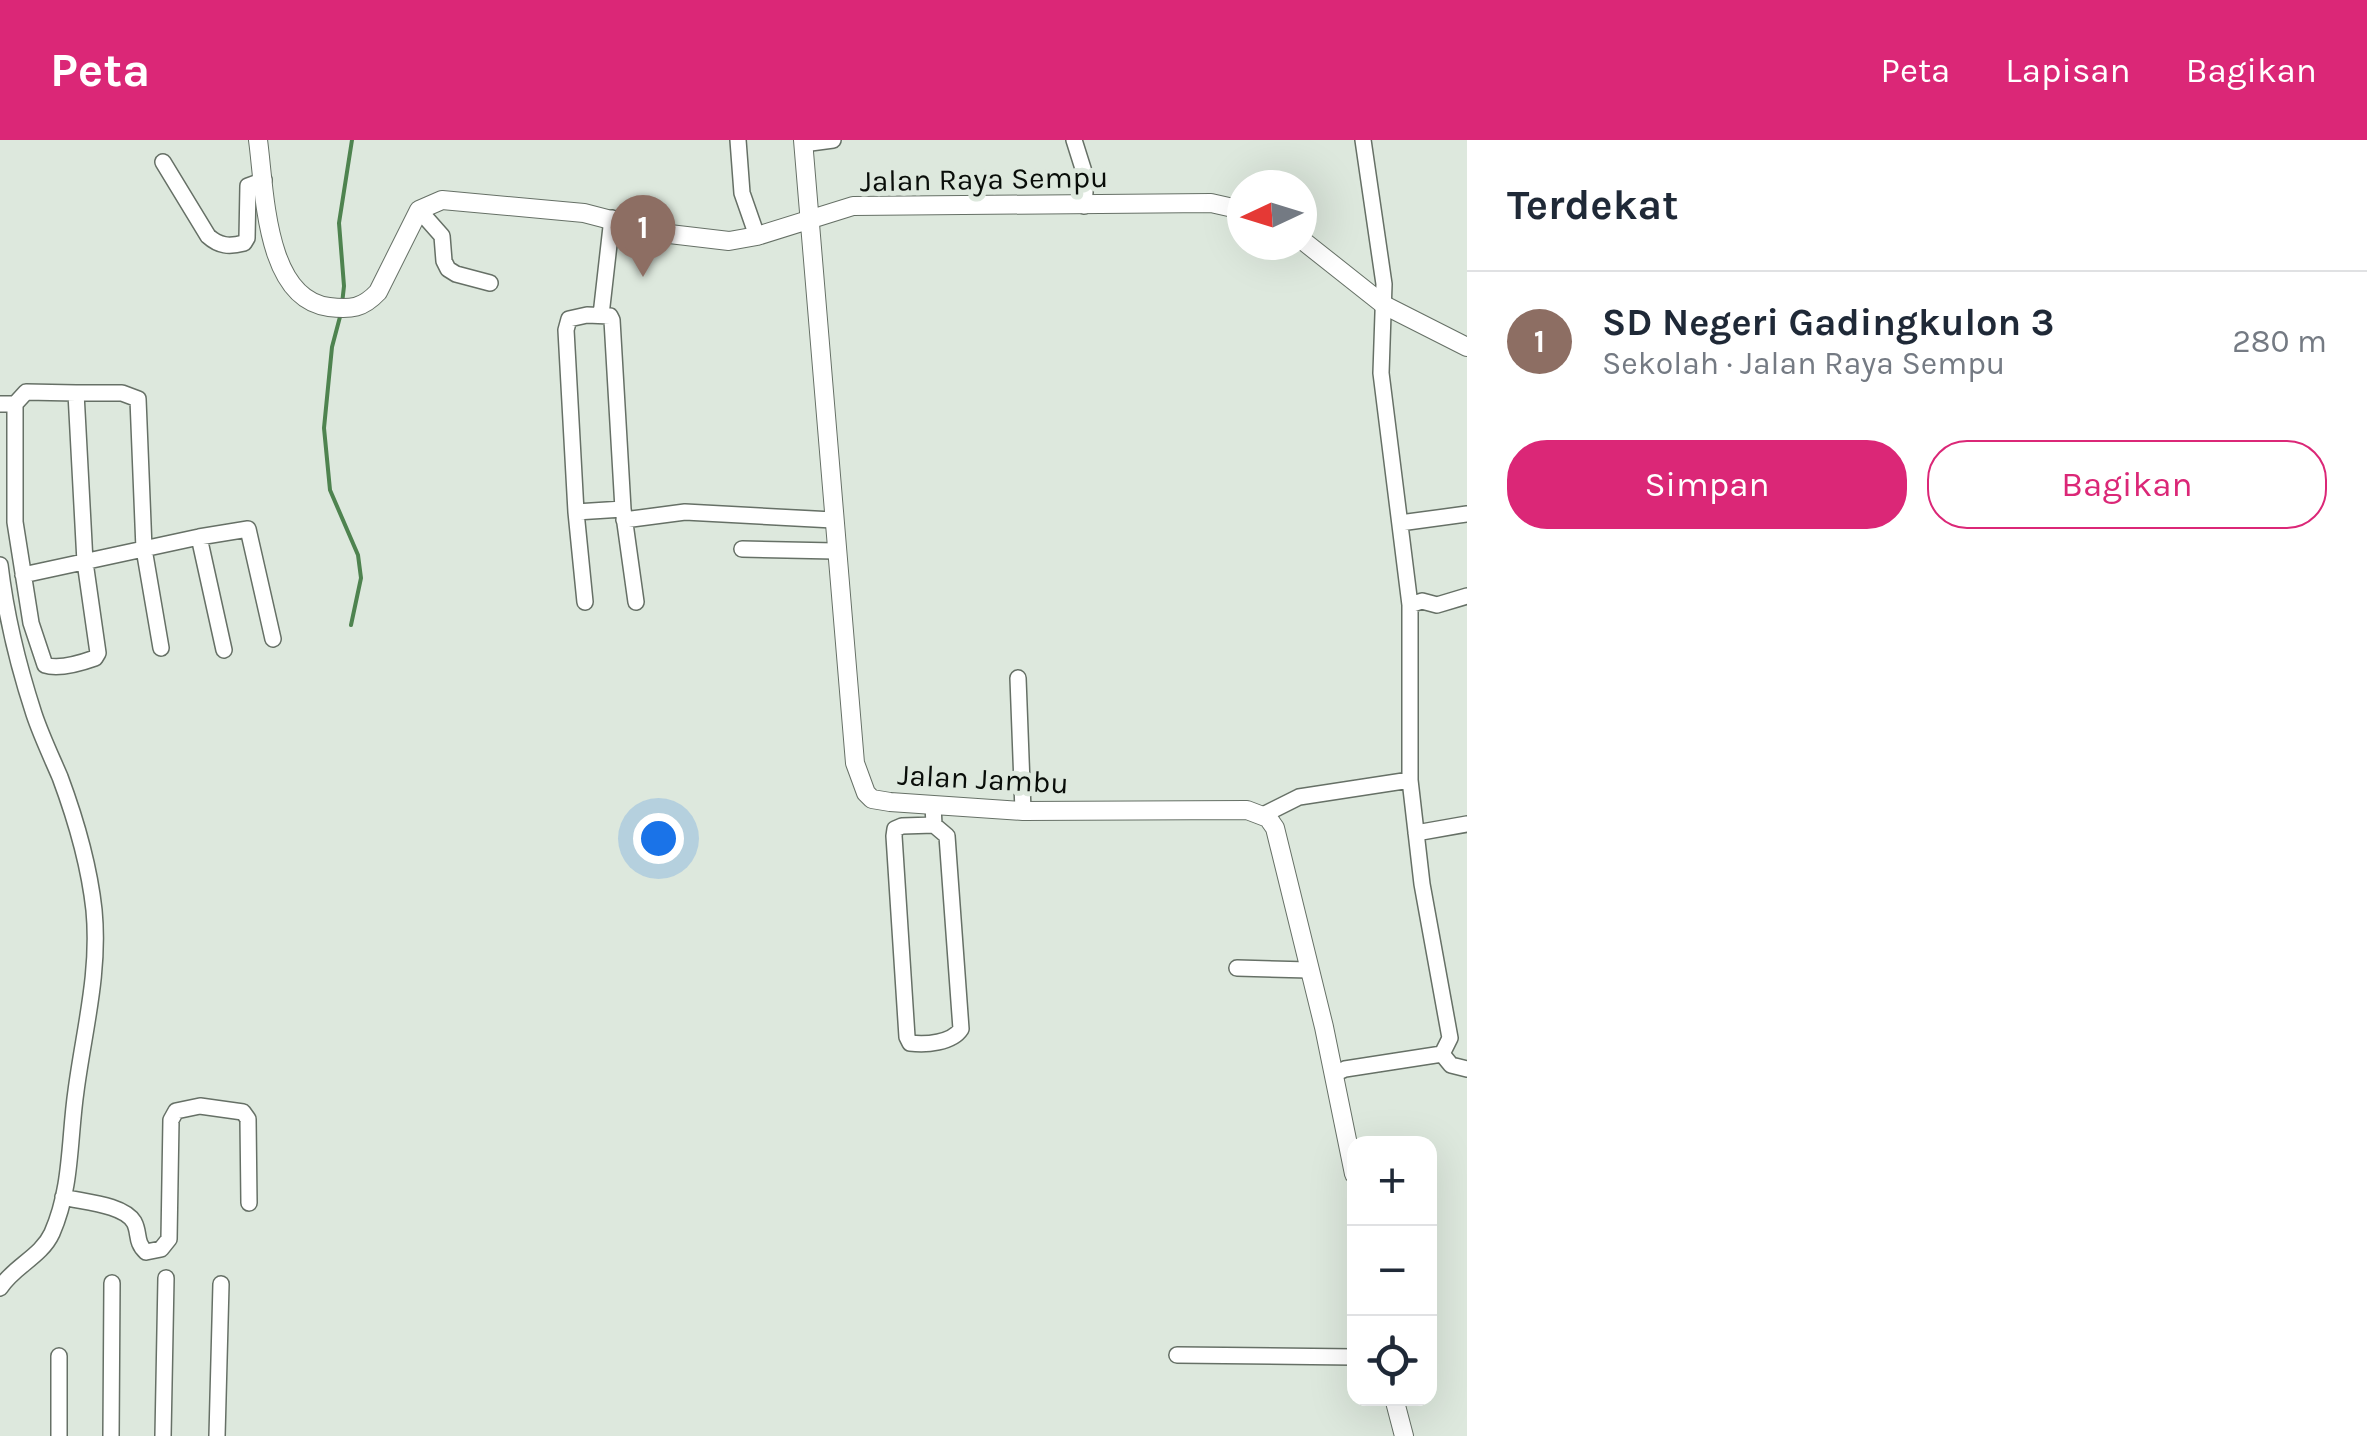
<!DOCTYPE html>
<html lang="id">
<meta charset="utf-8">
<style>
:root{--surface:#fff;--page:#f6f6f7;--text:#1f2937;--muted:#747a83;--line:#e0e1e3;--accent:#db2777}
body{margin:0;font-family:Karla,sans-serif;background:var(--page);color:var(--text)}
.controls{position:absolute;right:30px;bottom:30px;display:grid;overflow:hidden;border-radius:20px;box-shadow:0 10px 40px #0002}
.controls button{width:90px;height:90px;display:grid;place-items:center;padding:0;border:0;border-bottom:2px solid var(--line);background:var(--surface);color:var(--text);font:50px sans-serif}
.compass{position:absolute;left:1227px;top:30px;width:90px;height:90px;border-radius:50%;background:var(--surface);box-shadow:0 10px 40px #0002;rotate:266deg}
.you{position:absolute;left:658px;top:698px;width:35px;height:35px;margin:-25px;border:8px solid #fff;border-radius:50%;background:#1a73e8;box-shadow:0 0 0 15px #1a73e833}
.badge{display:grid;place-items:center;width:65px;height:65px;border-radius:50%;background:var(--accent);color:#fff;font-size:32px;font-weight:700}
.pin{position:absolute;translate:-50% -82px;filter:drop-shadow(0 2px 5px #0008)}
.pin::after{content:'';position:absolute;top:52px;width:35px;height:30px;background:inherit;clip-path:polygon(0 0,100% 0,50% 100%)}
.list{margin:0;padding:0;list-style:none}
h2{display:flex;justify-content:space-between;align-items:center;height:130px;margin:0;padding:0 40px;font-size:42px}
h2 small{font-size:32px;font-weight:400;color:var(--muted)}
.list li{display:grid;grid-template-columns:65px 1fr auto;gap:30px;align-items:center;box-sizing:border-box;height:140px;padding:0 40px;border-top:2px solid var(--line)}
.list b{display:block;font-size:38px;white-space:nowrap}
.list p{margin:0;font-size:32px;white-space:nowrap;color:var(--muted)}
.list em{font-size:32px;font-style:normal;color:var(--muted)}
.actions{display:flex;gap:20px;padding:30px 40px}
.actions a{flex:1;padding:22px 0;border:2px solid var(--accent);border-radius:40px;text-align:center;font-size:35px;color:var(--accent)}
.actions .main{background:var(--accent);color:#fff}
.icon{flex:none;width:55px;height:55px;fill:none;stroke:currentColor;stroke-width:2;stroke-linecap:round;stroke-linejoin:round}
.map{position:relative;flex:none;width:1467px;height:1296px;overflow:hidden}
header{display:flex;align-items:center;gap:60px;box-sizing:border-box;height:140px;padding:0 50px;background:var(--accent);color:#fff}
header strong{font-size:48px}
nav{display:flex;gap:55px;margin-inline-start:auto;font-size:35px}
main{display:flex}
aside{flex:1;background:var(--surface)}
.map>svg:first-child{display:block}
</style>
<header>
<strong>Peta</strong>
<nav><a>Peta</a><a>Lapisan</a><a>Bagikan</a></nav>
</header>
<main>
<div class="map">
<svg width="1467" height="1296" viewBox="0 0 1467 1296">
<rect width="100%" height="100%" fill="#dde8dd"/>
<g fill="none" stroke-linecap="round" stroke-linejoin="round">
<path stroke="#4e834f" stroke-width="4" d="M342,164l2,-18 -5,-63 13,-83
M341,173l-9,34 -8,81 6,62 28,65 3,23 -10,47"/>
<g stroke="#667066" stroke-width="18">
<path id="minor" d="M738,0l4,53 15,43
M1074,0l12,38 -2,28
M803,4l30,-4
M163,22l45,74c11,10 21,11 36,7l3,-5 1,-52 16,-6
M419,70l23,26 2,25 4,8 8,5 34,9
M601,175l11,-97
M76,253h46l16,6 6,150 17,99
M0,264h15v118l16,101 14,42c14,5 36,-2 50,-7l3,-5 -13,-91 -9,-169 -50,-1 -11,12
M576,372l47,-3
M624,380l61,-8 148,8
M1400,383l67,-9
M199,397l25,113
M742,409l93,2
M0,425c6,51 18,100 34,149 7,21 17,42 26,63 16,43 29,87 34,133 6,63 -10,120 -18,181 -7,48 -4,97 -24,142 -11,24 -38,33 -52,55
M23,435l176,-38 49,-8 25,110
M585,462l-9,-90 -10,-182 3,-11 18,-4 23,1 2,4 11,189 13,93
M1410,465l12,-4 15,4 30,-9
M1018,538l5,133
M933,665l1,20 13,11 14,193c-9,14 -35,16 -51,14l-3,-6 -13,-201 1,-7 7,-3 32,-1
M1263,675l36,-18 111,-17
M1416,693l51,-9
M1237,828l72,2
M1442,914l9,11 16,4
M1334,934l11,-5 97,-15 8,-16 -28,-154 -12,-104v-175l-29,-232 3,-89 -21,-144
M63,1057c19,5 60,7 71,25 6,11 1,20 12,30l15,-3 8,-10 2,-119 5,-9 24,-5 43,6 5,7 1,84
M1177,1215l177,2
M59,1296v-80
M111,1296l1,-153
M163,1296l3,-158
M217,1296l4,-152"/>
</g>
<g stroke="#667066" stroke-width="20">
<path id="tertiary" d="M258,0c7,51 7,159 71,167 22,3 34,1 49,-15l41,-82 23,-10 142,13 77,20 68,8 28,-5 96,-30 358,-3 31,7
M803,0l52,623 11,30 6,6 18,3 133,9 224,-1 21,8 7,10 49,199 30,147
M1302,100l82,65 83,42
M1394,1258l10,38"/>
</g>
<use href="#minor" stroke="#fff" stroke-width="15"/>
<use href="#tertiary" stroke="#fff" stroke-width="18"/>
</g>
<g text-anchor="middle" stroke-width="10" stroke-linejoin="round" paint-order="stroke">
<g font-size="30" fill="#090d09" stroke="#dde8dd">
<text transform="translate(984 39) rotate(-1)" y="10">Jalan Raya Sempu</text>
<text transform="translate(983 639) rotate(3)" y="10">Jalan Jambu</text>
</g>
</g>
</svg>
<div class="controls">
<button>+</button>
<button>−</button>
<button><svg class="icon" aria-label="locate" viewBox="0 0 24 24"><circle cx="12" cy="12" r="6"/><path d="M12 2v4M12 18v4M2 12h4M18 12h4"/></svg></button>
</div>
<svg class="compass" viewBox="-18 -18 36 36"><path d="M0-13l5 13h-10z" fill="#e53935"/><path d="M0 13l5-13h-10z" fill="#747a83"/></svg>
<div class="you"></div>
<div class="pin badge" style="left:643px;top:137px;background:#8d6e63">1</div>
</div>
<aside>
<h2>Terdekat<small></small></h2>
<ul class="list">
<li><span class="badge" style="background:#8d6e63">1</span><div><b>SD Negeri Gadingkulon 3</b><p>Sekolah · Jalan Raya Sempu</p></div><em>280 m</em></li>
</ul>
<div class="actions"><a class="main">Simpan</a><a>Bagikan</a></div>
</aside>
</main>
